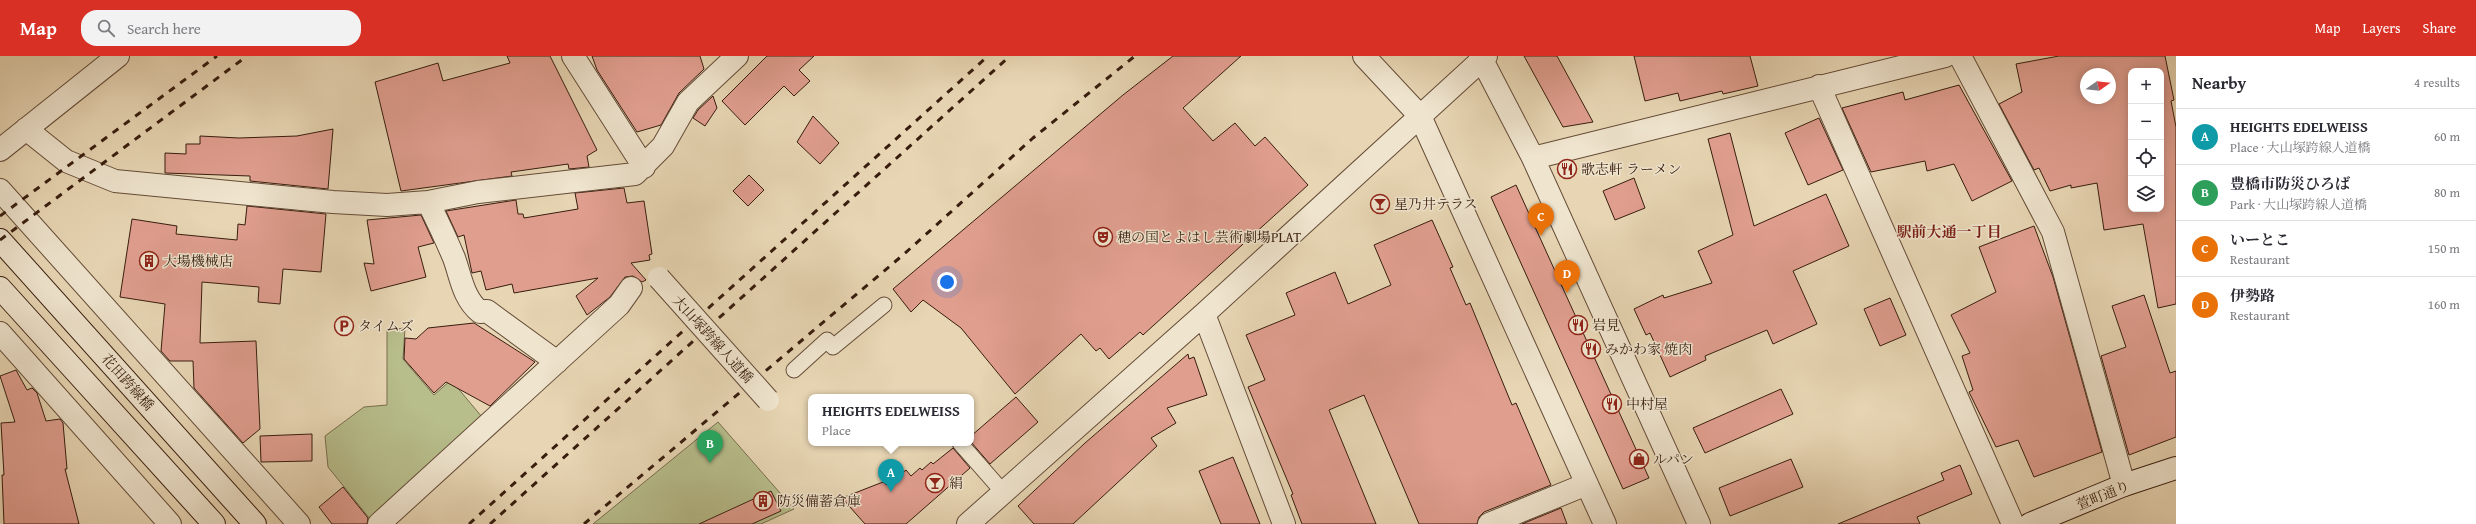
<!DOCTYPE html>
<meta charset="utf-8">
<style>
:root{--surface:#fff;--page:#f2f2f3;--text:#2b2b33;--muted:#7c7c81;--line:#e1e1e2;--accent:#d93025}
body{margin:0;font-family:"Gentium Book Plus","Noto Serif JP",serif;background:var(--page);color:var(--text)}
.controls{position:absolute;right:12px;top:12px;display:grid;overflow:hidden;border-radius:8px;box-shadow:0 2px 10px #0003}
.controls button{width:36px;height:36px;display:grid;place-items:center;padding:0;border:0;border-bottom:1px solid var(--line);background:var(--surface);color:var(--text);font:20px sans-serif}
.compass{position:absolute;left:2080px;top:12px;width:36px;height:36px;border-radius:50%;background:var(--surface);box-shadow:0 2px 10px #0003;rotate:76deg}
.you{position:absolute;left:947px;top:226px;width:14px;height:14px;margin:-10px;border:3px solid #fff;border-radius:50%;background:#1a73e8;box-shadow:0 0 0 6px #1a73e833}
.badge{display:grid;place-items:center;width:26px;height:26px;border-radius:50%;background:var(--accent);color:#fff;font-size:13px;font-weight:700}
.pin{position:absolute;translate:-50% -33px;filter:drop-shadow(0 1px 2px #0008)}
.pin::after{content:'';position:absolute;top:21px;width:14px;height:12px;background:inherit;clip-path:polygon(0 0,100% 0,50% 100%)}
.popup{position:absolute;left:808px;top:338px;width:166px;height:52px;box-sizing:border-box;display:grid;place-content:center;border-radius:8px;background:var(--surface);filter:drop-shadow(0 1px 3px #0005);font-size:13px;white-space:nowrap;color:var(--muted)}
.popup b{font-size:15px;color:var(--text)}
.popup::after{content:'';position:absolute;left:50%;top:100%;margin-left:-8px;border:8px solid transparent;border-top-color:var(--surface)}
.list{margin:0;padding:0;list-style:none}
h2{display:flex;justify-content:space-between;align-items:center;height:52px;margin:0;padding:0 16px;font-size:17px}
h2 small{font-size:13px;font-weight:400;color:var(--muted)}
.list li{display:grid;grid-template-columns:26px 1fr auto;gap:12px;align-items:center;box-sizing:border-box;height:56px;padding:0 16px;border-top:1px solid var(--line)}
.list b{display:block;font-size:15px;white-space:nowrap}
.list p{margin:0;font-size:13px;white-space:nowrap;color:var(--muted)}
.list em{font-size:13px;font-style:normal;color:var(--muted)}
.icon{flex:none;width:22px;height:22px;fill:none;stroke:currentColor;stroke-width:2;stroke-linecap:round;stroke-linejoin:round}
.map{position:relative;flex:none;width:2176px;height:468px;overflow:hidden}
header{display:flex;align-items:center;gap:24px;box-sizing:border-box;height:56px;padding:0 20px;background:var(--accent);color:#fff}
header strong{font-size:19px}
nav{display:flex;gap:22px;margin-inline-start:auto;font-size:14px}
.search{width:280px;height:36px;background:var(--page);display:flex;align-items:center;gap:10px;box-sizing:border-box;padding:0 14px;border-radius:16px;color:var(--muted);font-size:15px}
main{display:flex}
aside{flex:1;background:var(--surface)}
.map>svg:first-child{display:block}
</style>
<header>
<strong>Map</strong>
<div class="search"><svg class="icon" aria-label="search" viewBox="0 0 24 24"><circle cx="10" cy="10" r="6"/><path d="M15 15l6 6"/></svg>Search here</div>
<nav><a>Map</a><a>Layers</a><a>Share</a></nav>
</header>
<main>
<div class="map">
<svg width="2176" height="468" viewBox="0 0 2176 468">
<rect width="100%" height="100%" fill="#e7d5b3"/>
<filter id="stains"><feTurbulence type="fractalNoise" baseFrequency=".005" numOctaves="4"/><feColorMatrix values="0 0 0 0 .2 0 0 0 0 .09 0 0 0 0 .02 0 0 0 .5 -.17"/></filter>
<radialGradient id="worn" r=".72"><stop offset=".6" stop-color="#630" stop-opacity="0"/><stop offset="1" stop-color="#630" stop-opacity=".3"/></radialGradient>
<path fill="#b7bd8b" stroke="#786d4c" d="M405,272l-2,31 31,36 17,-15 31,37 -112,102 -42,-52 -3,-31 39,-29 23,-2v-75z
M718,366l76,87 -33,15h-168z"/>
<path fill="#e09e8f" stroke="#381d0e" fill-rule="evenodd" d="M507,0h43l47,94 -10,6 2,11 -20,2 -1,-5 -57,8 1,4 -111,15 -26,-109 63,-19 5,18 67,-18z
M592,0h108l4,13 -25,24 -18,32 -24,7 -40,-62z
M767,0h47l-15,14 11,11 -16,15 -10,-10 -39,39 -23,-24z
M1173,0h68l-58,52 30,33 22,-18 20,23 10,-9 43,48 -165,150 -3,-3 -31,27 -9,-11 -4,3 -15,-17 -66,60 -54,-66 -38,-28 -12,12 -18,-23 230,-194z
M1524,0h33l36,66 -30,5z
M1634,0h116l8,30 -35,8 -1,-3 -42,10 -2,-8 -33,8z
M2059,0h106l9,44 -3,1 5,26v177l-18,4 -15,-84 -39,6 -7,-47 -26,5v-3l-21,6 -11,-23 -5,2 -35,-66 23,-12 -6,-28zM2131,15h30v138h-30zM2086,18h24v24h-24z
M1959,29l53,96 -40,20 -18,-37 -27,7 -2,-10 -54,11 -29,-64 61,-16 2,8z
M713,40l4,12 -12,18 -12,-8 5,-8z
M813,60l26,27 -19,21 -23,-22z
M1819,62l24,52 -35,15 -23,-52z
M333,73l-5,60 -78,-8v-5l-85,-3v-20l21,1v-10h14v-8l39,2 58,-2z
M1730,77l24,93 72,-32 23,52 -56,25 24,53 -44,20 -6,-14 -62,26 1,4 -36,17 -20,-44 -4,2 -12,-26 29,-14 1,3 48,-15 -14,-32 35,-16 -25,-96z
M749,119l15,15 -16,16 -15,-15z
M1634,122l11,30 -30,12 -12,-29z
M1516,129l133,293 -26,11 -132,-292z
M624,132l3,15 17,-2 8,53 -3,1 1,5 -19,3 15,17 -4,2 -9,-6 -8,1 -15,20 -23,18 -11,-19 22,-18 -84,15 -2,-9 -26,6 -5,-19 -9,2 -8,-38 -6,2 -12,-26 70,-11 2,14h5l1,4 54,-9 -3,-16z
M247,150l79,8 -5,58 -38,-3 -3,35 -22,-2 1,-15 -57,-5 -2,61 56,-2 4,88 -17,14 -49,-55 -1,-27h-23l-9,-10 4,-47 -45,-7 12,-78 45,7 -1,8 61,6 1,-16 7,1z
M421,159l13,28 -16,4 8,30 -55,14 -7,-28 10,1 -7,-44z
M1432,164l21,47 -3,1 16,37 4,-2 42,102 4,-2 35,82 -67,27 -5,5 -2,7h-58l-55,-129 -35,15 47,114h-74l-11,-29 2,-1 -45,-107 17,-7 -19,-45 49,-20 -9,-22 49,-21 13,32 43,-19 -17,-40z
M2034,170l19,51 49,175 -68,25 -16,-37 -22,7 -27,-55 4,-2 -11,-34 8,-3 -19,-38 45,-23 -17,-45z
M2144,239l26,78 6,-2v66l-47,18 -28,-99 25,-9 -14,-41z
M1890,242l16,37 -26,11 -16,-37z
M474,267l61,39 -45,44 -44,-24 -12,11 -30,-34 1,-21 11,1 12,-11z
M1188,298l1,5 5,-2 13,38 -40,13 9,15 -25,15 6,8 -84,78h-39l-16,-18 67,-63z
M16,314l11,20 5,-2 5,5 9,28 14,-2 3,4 4,46h-2l14,55h-75l-2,-49h2l-3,-52 14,-1 -15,-46z
M1781,333l12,25 -88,39 -12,-25z
M1016,341l22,25 -48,42 -19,-22v-6z
M312,378v27l-51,1 -1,-26z
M953,392l17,20 -64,56h-41l-23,-26 41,-16 4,3 19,-15 5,6 9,-8 2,2 9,-8 2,2z
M1233,401l27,67h-39l-22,-53z
M1791,403l12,28 -73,29 -11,-28z
M1960,409l12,29 -55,23 3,7h-82l106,-44 -3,-7z
M343,431l25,31 -1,6h-35l-13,-17z
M771,435l10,20 -29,13h-53z
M1561,452l6,16h-45z"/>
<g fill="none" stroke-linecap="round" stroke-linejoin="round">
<g stroke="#644b37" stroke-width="17">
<path id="lane" d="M794,314l33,-30 6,7 51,-42
M960,387l43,49"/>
</g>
<g stroke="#644b37" stroke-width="24">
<path id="street" d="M573,0l71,111
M1364,0l56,60 185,408
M1480,0l53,102 166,366
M1960,0l93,176 71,253
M1819,30l194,438
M26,73l40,32 49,20 218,21 54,3 41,-3 50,-10 157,-18 28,-28 25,-44 49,-46
M0,94l118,-94
M1533,102l412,-102
M0,134l299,334
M428,146c9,18 18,37 26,56 7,19 9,40 26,54l7,-1 70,51
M1204,258l80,210
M0,277l170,191
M379,468l240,-219 12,-17
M968,468l236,-210 282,-258
M1489,468l98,-40"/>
</g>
<g stroke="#381d0e" stroke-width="24">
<path id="secondary" d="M0,184l255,284
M0,232l214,236
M2030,468l94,-39 52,-17"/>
</g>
<use href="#lane" stroke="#efe4ce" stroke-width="15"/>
<use href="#street" stroke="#efe4ce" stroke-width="22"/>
<use href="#secondary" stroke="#efe4ce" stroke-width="22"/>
<path stroke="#381d0e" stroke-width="3" stroke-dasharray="7 7" stroke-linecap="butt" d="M0,160l217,-160
M0,184l247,-184
M469,468l519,-468
M490,468l520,-468
M584,468l319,-269 130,-117 102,-82"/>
<g stroke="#644b37" stroke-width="24" stroke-linecap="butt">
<path id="street-bridge" d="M659,222l109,122"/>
</g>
<use href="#street-bridge" stroke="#efe4ce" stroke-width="22"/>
</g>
<defs>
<g id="restaurant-ring" transform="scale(1)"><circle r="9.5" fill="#efe4ce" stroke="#8f2418" stroke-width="1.5"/><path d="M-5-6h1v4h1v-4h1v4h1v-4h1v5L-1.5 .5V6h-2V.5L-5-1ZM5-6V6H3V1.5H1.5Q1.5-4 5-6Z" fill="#8f2418"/></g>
<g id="bar-ring" transform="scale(1)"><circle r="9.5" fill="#efe4ce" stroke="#8f2418" stroke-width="1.5"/><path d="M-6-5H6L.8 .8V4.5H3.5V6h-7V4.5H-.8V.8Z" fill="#8f2418"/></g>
<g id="theatre-ring" transform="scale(1)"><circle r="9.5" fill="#efe4ce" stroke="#8f2418" stroke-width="1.5"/><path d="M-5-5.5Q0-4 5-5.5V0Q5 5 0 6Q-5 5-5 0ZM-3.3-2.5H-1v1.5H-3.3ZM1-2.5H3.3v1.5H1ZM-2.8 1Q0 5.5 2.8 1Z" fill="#8f2418"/></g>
<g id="building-ring" transform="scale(1)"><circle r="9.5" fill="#efe4ce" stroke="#8f2418" stroke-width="1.5"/><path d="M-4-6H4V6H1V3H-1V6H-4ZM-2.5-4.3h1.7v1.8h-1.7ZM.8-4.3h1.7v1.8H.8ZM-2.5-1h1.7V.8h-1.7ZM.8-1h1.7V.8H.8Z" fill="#8f2418"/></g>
<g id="parking-ring" transform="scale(1)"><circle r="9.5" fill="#efe4ce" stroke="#8f2418" stroke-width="1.5"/><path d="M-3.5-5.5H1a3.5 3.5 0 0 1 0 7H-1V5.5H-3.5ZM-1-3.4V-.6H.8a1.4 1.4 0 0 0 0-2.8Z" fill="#8f2418"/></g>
<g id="shop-ring" transform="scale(1)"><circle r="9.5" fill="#efe4ce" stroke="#8f2418" stroke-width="1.5"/><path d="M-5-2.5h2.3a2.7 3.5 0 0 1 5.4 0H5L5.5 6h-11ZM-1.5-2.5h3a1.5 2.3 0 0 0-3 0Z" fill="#8f2418"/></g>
</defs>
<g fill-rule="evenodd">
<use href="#restaurant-ring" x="1567" y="113"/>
<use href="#bar-ring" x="1380" y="148"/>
<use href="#theatre-ring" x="1103" y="181"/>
<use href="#building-ring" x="149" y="205"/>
<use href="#restaurant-ring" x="1578" y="269"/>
<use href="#parking-ring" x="344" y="270"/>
<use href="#restaurant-ring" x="1591" y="293"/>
<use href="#restaurant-ring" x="1612" y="348"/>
<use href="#shop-ring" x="1639" y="403"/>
<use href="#bar-ring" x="935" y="427"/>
<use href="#building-ring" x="763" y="445"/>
</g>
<g text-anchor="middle" stroke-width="3" stroke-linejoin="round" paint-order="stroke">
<g font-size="14" fill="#381d0e" stroke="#efe4ce" text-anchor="start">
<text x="1581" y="118">歌志軒 ラーメン</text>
<text x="1394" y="153">星乃井テラス</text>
<text x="1117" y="186">穂の国とよはし芸術劇場PLAT</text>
<text x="163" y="210">大場機械店</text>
<text x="1592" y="274">岩見</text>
<text x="358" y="275">タイムズ</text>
<text x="1605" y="298">みかわ家 焼肉</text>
<text x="1626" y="353">中村屋</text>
<text x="1653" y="408">ルパン</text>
<text x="949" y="432">絹</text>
<text x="777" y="450">防災備蓄倉庫</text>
</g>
<g font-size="14" fill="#381d0e" stroke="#efe4ce">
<text transform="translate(713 283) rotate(48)" y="5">大山塚跨線人道橋</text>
<text transform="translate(128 326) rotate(48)" y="5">花田跨線橋</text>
<text transform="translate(2103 439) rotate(-22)" y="5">萱町通り</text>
</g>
<g font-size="15" font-weight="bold" fill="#7a1f14" stroke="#efe4ce">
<text x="1949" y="181">駅前大通一丁目</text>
</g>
</g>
<rect width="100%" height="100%" filter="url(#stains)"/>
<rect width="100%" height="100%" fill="url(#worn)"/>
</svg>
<div class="controls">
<button>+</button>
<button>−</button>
<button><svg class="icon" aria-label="locate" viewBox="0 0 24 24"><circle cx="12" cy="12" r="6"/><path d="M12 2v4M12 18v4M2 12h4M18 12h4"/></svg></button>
<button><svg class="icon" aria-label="layers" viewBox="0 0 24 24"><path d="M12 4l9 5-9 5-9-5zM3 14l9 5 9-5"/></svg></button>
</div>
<svg class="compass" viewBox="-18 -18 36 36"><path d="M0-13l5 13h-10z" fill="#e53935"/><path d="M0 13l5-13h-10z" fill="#7c7c81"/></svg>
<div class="you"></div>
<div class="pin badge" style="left:891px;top:436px;background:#0f9aa8">A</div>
<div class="popup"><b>HEIGHTS EDELWEISS</b>Place</div>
<div class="pin badge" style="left:710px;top:407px;background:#2e9e5b">B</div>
<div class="pin badge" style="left:1541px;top:180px;background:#e8710a">C</div>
<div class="pin badge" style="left:1567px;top:237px;background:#e8710a">D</div>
</div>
<aside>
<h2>Nearby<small>4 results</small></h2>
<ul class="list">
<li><span class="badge" style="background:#0f9aa8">A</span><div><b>HEIGHTS EDELWEISS</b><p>Place · 大山塚跨線人道橋</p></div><em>60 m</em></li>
<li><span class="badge" style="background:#2e9e5b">B</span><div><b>豊橋市防災ひろば</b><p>Park · 大山塚跨線人道橋</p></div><em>80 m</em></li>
<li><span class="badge" style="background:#e8710a">C</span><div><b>いーとこ</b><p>Restaurant</p></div><em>150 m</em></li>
<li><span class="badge" style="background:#e8710a">D</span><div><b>伊勢路</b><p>Restaurant</p></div><em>160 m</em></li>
</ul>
</aside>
</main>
